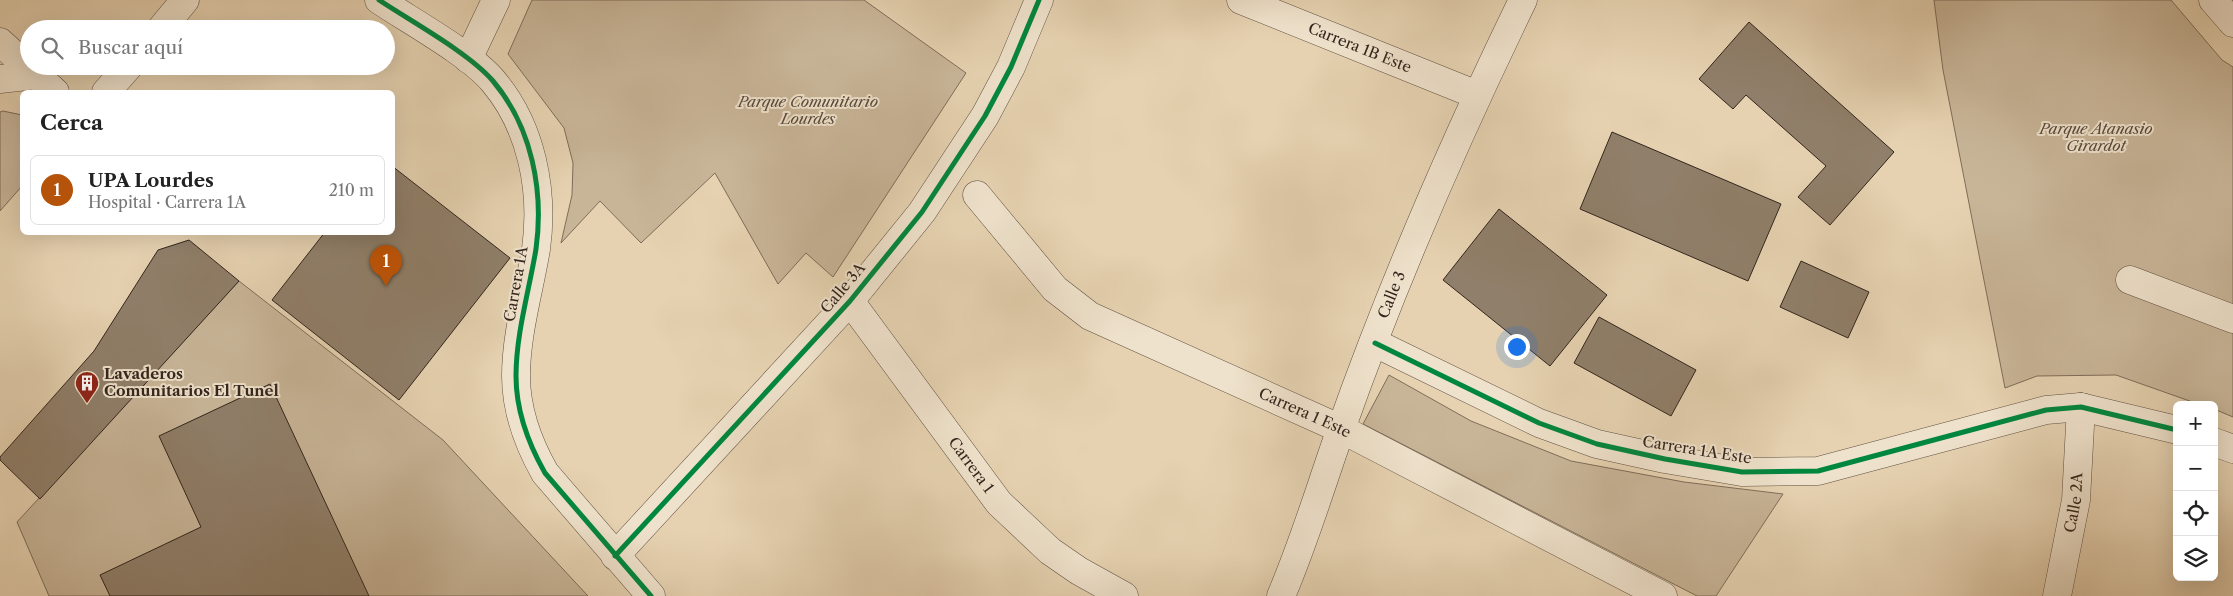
<!DOCTYPE html>
<html lang="es">
<meta charset="utf-8">
<style>
:root{--surface:#fff;--page:#f6f6f6;--text:#222;--muted:#767676;--line:#e0e0e0;--accent:#b45309}
body{margin:0;font-family:"Libre Caslon Text",serif;background:var(--page);color:var(--text)}
.controls{position:absolute;right:15px;bottom:15px;display:grid;overflow:hidden;border-radius:8px;box-shadow:0 5px 20px #0002}
.controls button{width:45px;height:45px;display:grid;place-items:center;padding:0;border:0;border-bottom:1px solid var(--line);background:var(--surface);color:var(--text);font:25px sans-serif}
.you{position:absolute;left:1516px;top:346px;width:18px;height:18px;margin:-12px;border:4px solid #fff;border-radius:50%;background:#1a73e8;box-shadow:0 0 0 8px #1a73e833}
.badge{display:grid;place-items:center;width:32px;height:32px;border-radius:50%;background:var(--accent);color:#fff;font-size:16px;font-weight:700}
.pin{position:absolute;translate:-50% -41px;filter:drop-shadow(0 1px 2px #0008)}
.pin::after{content:'';position:absolute;top:26px;width:18px;height:15px;background:inherit;clip-path:polygon(0 0,100% 0,50% 100%)}
.list{margin:0;padding:0;list-style:none}
h2{display:flex;justify-content:space-between;align-items:center;height:65px;margin:0;padding:0 20px;font-size:21px}
h2 small{font-size:16px;font-weight:400;color:var(--muted)}
.list li{display:grid;grid-template-columns:32px 1fr auto;gap:15px;align-items:center;box-sizing:border-box;height:70px;margin:0 10px 10px;padding:0 10px;border:1px solid var(--line);border-radius:8px}
.list b{display:block;font-size:19px;white-space:nowrap}
.list p{margin:0;font-size:16px;white-space:nowrap;color:var(--muted)}
.list em{font-size:16px;font-style:normal;color:var(--muted)}
.icon{flex:none;width:28px;height:28px;fill:none;stroke:currentColor;stroke-width:2;stroke-linecap:round;stroke-linejoin:round}
.map{position:relative;flex:none;width:2233px;height:596px;overflow:hidden}
.search{position:absolute;background:var(--surface);box-shadow:0 5px 20px #0002;left:20px;top:20px;width:375px;height:55px;display:flex;align-items:center;gap:12px;box-sizing:border-box;padding:0 18px;border-radius:28px;color:var(--muted);font-size:19px}
.panel{position:absolute;background:var(--surface);box-shadow:0 5px 20px #0002;left:20px;top:90px;width:375px;height:145px;border-radius:8px}
.map>svg:first-child{display:block}
</style>
<div class="map">
<svg width="2233" height="596" viewBox="0 0 2233 596">
<rect width="100%" height="100%" fill="#e6d2b1"/>
<filter id="stains"><feTurbulence type="fractalNoise" baseFrequency=".004" numOctaves="4"/><feColorMatrix values="0 0 0 0 .2 0 0 0 0 .09 0 0 0 0 .02 0 0 0 .5 -.17"/></filter>
<radialGradient id="worn" r=".72"><stop offset=".6" stop-color="#630" stop-opacity="0"/><stop offset="1" stop-color="#630" stop-opacity=".3"/></radialGradient>
<path fill="#c8b598" stroke="#7e6d5a" d="M532,0h332l102,73 -133,204 -27,-24 -28,31 -63,-111 -74,70 -41,-42 -39,42 11,-48 1,-32 -9,-35 -56,-74z
M1934,0h237l51,60 11,7v350l-19,-8v-4h-13l-85,-30 -79,1 -32,12 -62,-318z
M3,111l19,4v71l-22,25v-99z
M239,281l204,159 145,156h-539l-32,-74z
M1389,375l82,46 100,40 113,21 99,12 -67,102h-19l-334,-172z"/>
<path fill="#907f6a" stroke="#33251d" d="M1749,22l145,130 -64,73 -32,-28 28,-31 -80,-71 -13,14 -34,-30z
M1612,132l169,72 -33,77 -168,-72z
M392,166l118,92 -111,142 -127,-100 53,-68h67z
M1499,209l108,86 -57,71 -107,-86z
M189,240l50,41 -199,218 -40,-39v-3l94,-106 64,-101z
M1801,261l68,31 -21,46 -68,-31z
M1599,317l97,53 -25,46 -97,-53z
M270,384l99,212h-259l-10,-21 101,-48 -42,-91z"/>
<g fill="none" stroke-linecap="round" stroke-linejoin="round">
<g stroke="#605042" stroke-width="29">
<g id="minor">
<path d="M379,0c33,22 90,53 114,81 39,46 51,110 43,168 -7,42 -20,85 -20,127 0,35 12,67 29,97l106,123"/>
<path id="s1" d="M1241,0l236,95"/>
<path d="M2213,0l20,23"/>
<path d="M161,29l24,-29"/>
<path d="M0,42l55,50"/>
<path d="M468,59l28,-59"/>
<path d="M0,79l36,-4"/>
<path d="M106,92l23,-26"/>
<path id="s2" d="M977,195l78,94 35,27 251,113 322,167"/>
<path d="M2130,280l103,39"/>
<path id="s3" d="M850,301l149,202 51,48 29,20 45,25"/>
<path d="M1375,343l164,80 58,21 68,15 77,13 76,-1 228,-61 35,-3 96,23"/>
<path d="M2214,442l19,7"/>
<path d="M615,556l235,-255 72,-89 63,-96 26,-49 28,-67"/>
<path id="s4" d="M1281,596c24,-56 40,-111 60,-167 52,-147 114,-289 182,-429"/>
<path id="s5" d="M2057,596l19,-96 5,-93"/>
</g>
</g>
<use href="#minor" stroke="#efe2cc" stroke-width="28"/>
<g stroke="#efe2cc" stroke-width="8">
<path id="cycleway" d="M379,0c33,22 90,53 114,81 39,46 51,110 43,168 -7,42 -20,85 -20,127 0,35 12,67 29,97l106,123
M1375,343l164,80 58,21 68,15 77,13 76,-1 228,-61 35,-3 96,23
M615,556l235,-255 72,-89 63,-96 26,-49 28,-67"/>
</g>
<use href="#cycleway" stroke="#00873e" stroke-width="5"/>
</g>
<defs>
<g id="building-pin" transform="scale(1.25)"><path d="M0 17L-7.5 6A9.5 9.5 0 1 1 7.5 6Z" fill="#8f2418" stroke="#efe2cc"/><path d="M-4-6H4V6H1V3H-1V6H-4ZM-2.5-4.3h1.7v1.8h-1.7ZM.8-4.3h1.7v1.8H.8ZM-2.5-1h1.7V.8h-1.7ZM.8-1h1.7V.8H.8Z" fill="#fff"/></g>
</defs>
<g fill-rule="evenodd">
<use href="#building-pin" x="87" y="383"/>
</g>
<g text-anchor="middle" stroke-width="4" stroke-linejoin="round" paint-order="stroke">
<g font-size="15" fill="#33251d" stroke="#efe2cc">
<text dy="5" stroke="none"><textPath href="#s1" startOffset="128">Carrera 1B Este</textPath></text>
<text transform="translate(516 284) rotate(-80)" y="5">Carrera 1A</text>
<text transform="translate(843 288) rotate(-50)" y="5">Calle 3A</text>
<text dy="5" stroke="none"><textPath href="#s4" startOffset="321">Calle 3</textPath></text>
<text dy="5" stroke="none"><textPath href="#s2" startOffset="402">Carrera 1 Este</textPath></text>
<text transform="translate(1697 450) rotate(9)" y="5">Carrera 1A Este</text>
<text dy="5" stroke="none"><textPath href="#s3" startOffset="204">Carrera 1</textPath></text>
<text dy="5" stroke="none"><textPath href="#s5" startOffset="95">Calle 2A</textPath></text>
</g>
<g font-size="15" font-style="italic" fill="#58493c" stroke="#efe2cc">
<text x="808" y="107">Parque Comunitario<tspan x="808" dy="17">Lourdes</tspan></text>
<text x="2096" y="134">Parque Atanasio<tspan x="2096" dy="17">Girardot</tspan></text>
</g>
<g font-size="15" font-weight="bold" fill="#33251d" stroke="#efe2cc" text-anchor="start">
<text x="104" y="379">Lavaderos<tspan x="104" dy="17">Comunitarios El Tunel</tspan></text>
</g>
</g>
<rect width="100%" height="100%" filter="url(#stains)"/>
<rect width="100%" height="100%" fill="url(#worn)"/>
</svg>
<div class="controls">
<button>+</button>
<button>−</button>
<button><svg class="icon" aria-label="locate" viewBox="0 0 24 24"><circle cx="12" cy="12" r="6"/><path d="M12 2v4M12 18v4M2 12h4M18 12h4"/></svg></button>
<button><svg class="icon" aria-label="layers" viewBox="0 0 24 24"><path d="M12 4l9 5-9 5-9-5zM3 14l9 5 9-5"/></svg></button>
</div>
<div class="you"></div>
<div class="pin badge" style="left:386px;top:286px">1</div>
<div class="search"><svg class="icon" aria-label="search" viewBox="0 0 24 24"><circle cx="10" cy="10" r="6"/><path d="M15 15l6 6"/></svg>Buscar aquí</div>
<section class="panel">
<h2>Cerca<small></small></h2>
<ul class="list">
<li><span class="badge">1</span><div><b>UPA Lourdes</b><p>Hospital · Carrera 1A</p></div><em>210 m</em></li>
</ul>
</section>
</div>
